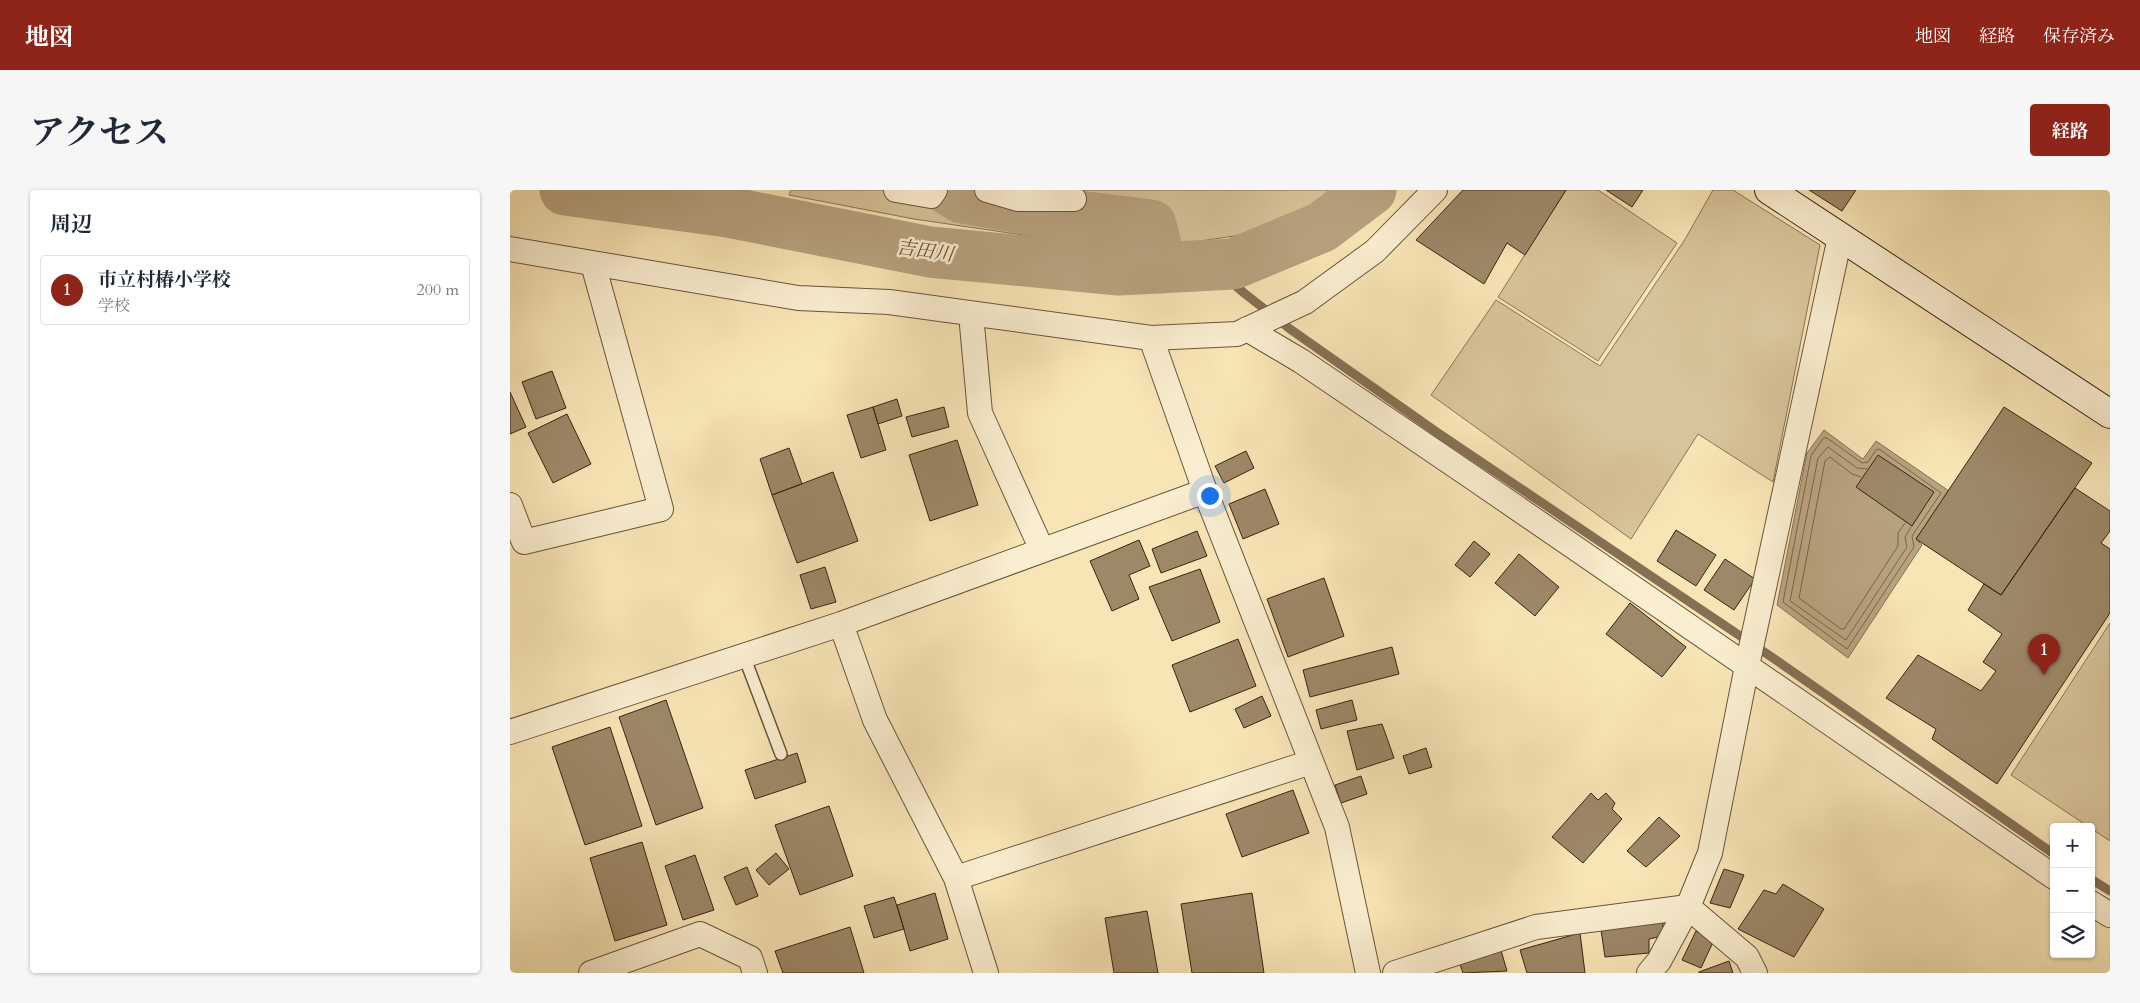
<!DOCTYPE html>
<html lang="ja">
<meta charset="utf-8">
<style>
:root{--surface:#fff;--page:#f6f6f7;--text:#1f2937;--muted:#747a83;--line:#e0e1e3;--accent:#8f2418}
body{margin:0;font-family:Cardo,"Noto Serif JP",serif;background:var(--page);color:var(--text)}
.controls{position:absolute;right:15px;bottom:15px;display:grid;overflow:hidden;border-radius:5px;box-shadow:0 1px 4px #0004}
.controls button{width:45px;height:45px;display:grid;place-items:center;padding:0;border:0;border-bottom:1px solid var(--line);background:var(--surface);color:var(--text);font:25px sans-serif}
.you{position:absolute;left:699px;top:305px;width:18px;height:18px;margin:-12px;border:4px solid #fff;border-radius:50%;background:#1a73e8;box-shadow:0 0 0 8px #1a73e833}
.badge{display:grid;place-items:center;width:32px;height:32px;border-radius:50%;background:var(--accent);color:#fff;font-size:16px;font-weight:700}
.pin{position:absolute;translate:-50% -41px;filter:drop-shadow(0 1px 2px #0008)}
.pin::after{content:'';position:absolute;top:26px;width:18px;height:15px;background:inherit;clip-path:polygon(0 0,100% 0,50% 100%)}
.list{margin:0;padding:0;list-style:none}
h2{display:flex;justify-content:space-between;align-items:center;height:65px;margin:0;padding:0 20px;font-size:21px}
h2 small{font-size:16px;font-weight:400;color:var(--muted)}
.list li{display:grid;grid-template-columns:32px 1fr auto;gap:15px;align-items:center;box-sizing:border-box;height:70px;margin:0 10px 10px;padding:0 10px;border:1px solid var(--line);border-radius:5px}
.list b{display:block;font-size:19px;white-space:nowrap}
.list p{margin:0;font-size:16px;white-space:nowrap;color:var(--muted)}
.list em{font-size:16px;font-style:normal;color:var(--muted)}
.icon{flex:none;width:28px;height:28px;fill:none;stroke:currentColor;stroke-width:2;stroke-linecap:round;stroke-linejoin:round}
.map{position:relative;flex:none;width:1600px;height:783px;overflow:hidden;border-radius:5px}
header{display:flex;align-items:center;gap:30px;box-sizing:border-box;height:70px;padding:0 25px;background:var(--accent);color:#fff}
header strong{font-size:24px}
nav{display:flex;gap:28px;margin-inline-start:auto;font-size:18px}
.intro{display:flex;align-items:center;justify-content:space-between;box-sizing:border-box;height:120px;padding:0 30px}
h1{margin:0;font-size:35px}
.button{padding:12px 22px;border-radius:5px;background:var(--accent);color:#fff;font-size:18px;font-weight:700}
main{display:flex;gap:30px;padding:0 30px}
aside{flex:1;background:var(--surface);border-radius:5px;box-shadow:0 1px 4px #0004}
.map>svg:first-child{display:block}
</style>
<header>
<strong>地図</strong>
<nav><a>地図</a><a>経路</a><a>保存済み</a></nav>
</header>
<div class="intro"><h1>アクセス</h1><a class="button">経路</a></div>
<main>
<aside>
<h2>周辺<small></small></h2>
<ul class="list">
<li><span class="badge">1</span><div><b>市立村椿小学校</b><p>学校</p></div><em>200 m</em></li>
</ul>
</aside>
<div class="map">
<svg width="1600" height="783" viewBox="0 0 1600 783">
<rect width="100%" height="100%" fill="#f8e5b6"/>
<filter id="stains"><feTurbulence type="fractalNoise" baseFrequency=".004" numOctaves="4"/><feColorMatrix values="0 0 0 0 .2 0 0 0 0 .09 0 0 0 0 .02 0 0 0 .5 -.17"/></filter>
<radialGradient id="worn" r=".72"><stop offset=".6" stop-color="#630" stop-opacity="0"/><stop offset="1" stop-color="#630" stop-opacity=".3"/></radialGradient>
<path fill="#d8c49a" stroke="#8a7456" d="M281,0h552l-30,24 -72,21 -109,16 -218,-32 -125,-24z
M1056,0h32l79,53 -79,118 -100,-64z
M1203,0h20l87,55 -47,237 -75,-48 -67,105 -200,-144 65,-95 104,66 84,-125z
M1600,433v218l-99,-66z"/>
<path fill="#b8a37f" stroke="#867054" d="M1314,240l39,29 13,-18 73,50 -33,48 6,6 -74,113 -71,-53 30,-152z"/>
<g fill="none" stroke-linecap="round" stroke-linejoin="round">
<path stroke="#7a6349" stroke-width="1" d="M1314,248h3l35,25 6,-1 8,-12 3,-1 62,44 -29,43 2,11 -67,102 -64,-47 28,-146z
M1357,279l-10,-1 -29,-21 -10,11 -28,143 56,39 61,-93 -2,-10 6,-10
M1351,287l-9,-3 -22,-17 -5,4 -26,137 42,31h3l54,-83v-13l7,-10"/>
<path stroke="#867054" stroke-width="9" d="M703,76l31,27 46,36 148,104 338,227 278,194
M1581,689l19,12"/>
<path stroke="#b8a37f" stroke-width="51" d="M55,0l163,22 202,40 189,18 114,-6 89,-37 49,-37
M439,0l13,8 69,12 120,15 11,43"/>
</g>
<path fill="#9d8868" stroke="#3b2313" d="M953,0h103l-41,65 -18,-12 -23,41 -68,-44z
M1096,0h37l-11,17z
M1299,0h47l-14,21z
M42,181l14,37 -30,11 -14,-37z
M0,202l16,35 -16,7z
M387,209l5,17 -24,8 -5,-17z
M363,217l13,43 -25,8 -14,-43z
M434,217l5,20 -37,10 -6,-20z
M1494,217l88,56 -91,132 -85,-56z
M57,224l24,50 -38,19 -25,-50z
M447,250l21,65 -48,16 -21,-66z
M279,258l13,36 -30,11 -12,-36z
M736,261l8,17 -30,15 -9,-17z
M1368,265l56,37 -22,34 -56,-39z
M323,282l25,69 -61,22 -25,-68z
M1565,298l35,23v20l-9,12 9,6v64l-113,171 -65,-45 4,-10 -50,-31 32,-43 63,36 15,-20 -13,-9 19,-28 -34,-24 16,-26 17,11z
M755,299l14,35 -36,15 -14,-35z
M1166,340l40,25 -20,31 -39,-25z
M687,341l10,25 -46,17 -9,-24z
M629,350l11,26 -21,9 10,24 -27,12 -22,-50z
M964,351l16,13 -20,23 -15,-12z
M1009,364l40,33 -24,29 -40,-33z
M1215,369l30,20 -21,31 -30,-20z
M315,377l11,35 -25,7 -11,-34z
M690,379l20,53 -48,19 -23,-54z
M814,388l20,58 -56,21 -21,-58z
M1120,413l56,44 -24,30 -56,-43z
M728,449l18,47 -66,26 -18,-47z
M882,457l7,27 -89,23 -7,-27z
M752,506l9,20 -27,12 -9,-19z
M156,510l37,108 -47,17 -37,-108z
M842,510l5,20 -36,9 -5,-19z
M872,534l12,34 -37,12 -10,-39z
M100,537l32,99 -57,19 -33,-98z
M916,558l6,19 -23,7 -6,-18z
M287,563l9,29 -51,17 -10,-29z
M851,586l6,18 -26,9 -6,-18z
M783,600l16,43 -67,24 -16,-43z
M1081,603l7,7 8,-7 9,10 -3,6 10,10 -39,44 -31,-26z
M319,616l24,70 -53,19 -25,-70z
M1149,627l21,19 -34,31 -19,-16z
M132,652l25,83 -52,16 -25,-83z
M266,663l13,16 -20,16 -13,-15z
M185,665l19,55 -31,10 -18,-54z
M237,677l11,29 -22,9 -12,-28z
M1214,679l20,6 -14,33 -20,-5z
M1273,694l41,25 -30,48 -56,-28 26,-39 12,4z
M425,703l13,46 -38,12 -13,-46z
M742,703l12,80h-72l-11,-69z
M384,707l10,32 -30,9 -10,-32z
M637,721l11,62h-44l-9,-55z
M1153,730v16l-14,3v14l-44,4 -4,-27z
M340,737l14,46h-81l-8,-22z
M1186,741l18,9 -13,28 -19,-8z
M1070,743l5,40h-58l-7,-23z
M990,757l7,24 -44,2 -3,-9z
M1219,771l4,12h-34v-1z"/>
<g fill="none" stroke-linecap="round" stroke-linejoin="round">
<g stroke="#6a543c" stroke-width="14">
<path id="lane" d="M234,466l37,98"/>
</g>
<g stroke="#6a543c" stroke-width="26">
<path id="street" d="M386,0l35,6 4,-6
M477,0l31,9h56
M0,59l288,49 91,4 262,36 86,-4 68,-32 70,-51 60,-61
M461,124l9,99 62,137
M737,139l54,32 168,114 585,402
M641,148l54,153 132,336 31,146
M0,315l14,37 137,-33 -68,-245
M331,434l34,96 81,158 30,95
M0,542l331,-108 364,-133
M446,688l355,-116
M1581,713l19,12
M81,783l109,-39 50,24 5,15
M885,783l141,-46 152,-20 59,50 8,16
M1139,783l10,-12 29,-54 22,-54 37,-187 93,-429"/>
</g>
<g stroke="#3b2313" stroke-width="30">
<path id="secondary" d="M1259,0l341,224"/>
</g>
<use href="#lane" stroke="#faeed0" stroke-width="11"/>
<use href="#street" stroke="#faeed0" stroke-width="24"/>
<use href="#secondary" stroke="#faeed0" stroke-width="28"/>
</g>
<g text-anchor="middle" stroke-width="5" stroke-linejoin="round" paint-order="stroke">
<g font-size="19" font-style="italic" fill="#675039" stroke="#faeed0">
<text transform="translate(415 60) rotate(8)" y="7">吉田川</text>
</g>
</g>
<rect width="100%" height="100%" filter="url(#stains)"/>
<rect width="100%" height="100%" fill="url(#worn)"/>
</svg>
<div class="controls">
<button>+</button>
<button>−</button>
<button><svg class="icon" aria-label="layers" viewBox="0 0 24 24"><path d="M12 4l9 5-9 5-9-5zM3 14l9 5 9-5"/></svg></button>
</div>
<div class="you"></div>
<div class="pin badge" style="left:1534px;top:485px">1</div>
</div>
</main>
